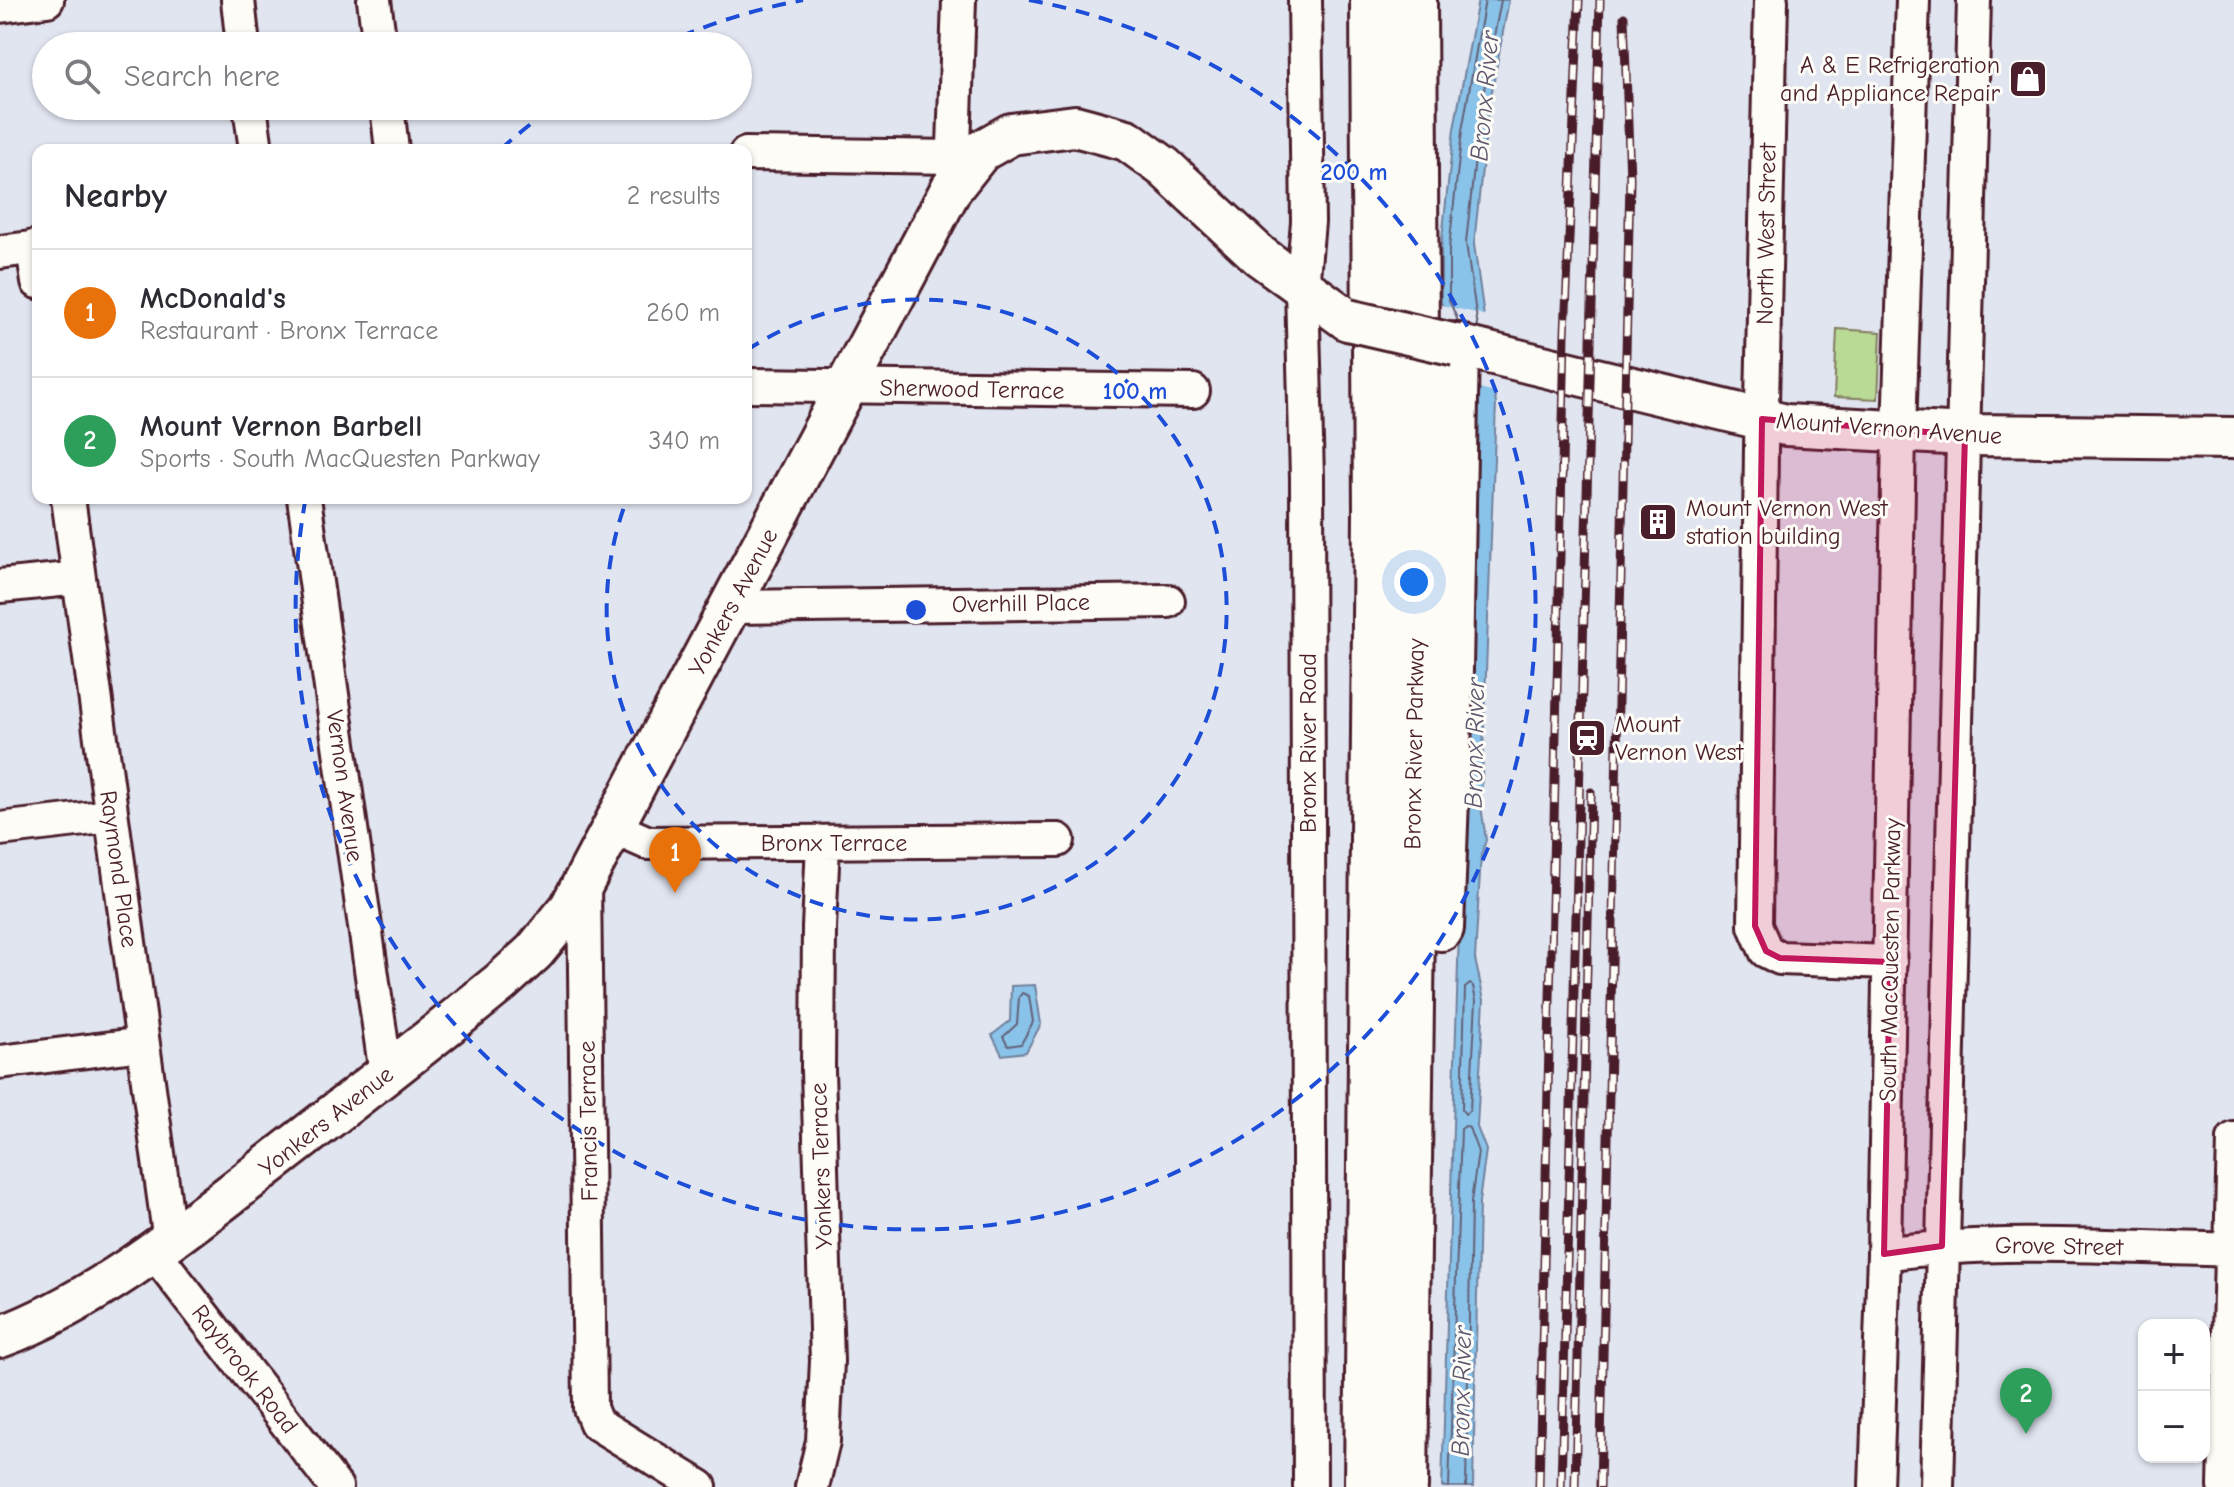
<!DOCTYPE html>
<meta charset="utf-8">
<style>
:root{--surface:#fff;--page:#f7f7f7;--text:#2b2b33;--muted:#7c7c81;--line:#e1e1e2;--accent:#7c3aed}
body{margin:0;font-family:"Comic Neue",sans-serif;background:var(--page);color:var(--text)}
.controls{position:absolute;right:24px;bottom:24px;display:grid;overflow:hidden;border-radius:16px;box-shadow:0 2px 6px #0004}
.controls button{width:72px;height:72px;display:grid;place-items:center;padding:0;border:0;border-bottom:2px solid var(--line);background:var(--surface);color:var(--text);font:40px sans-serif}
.you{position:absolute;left:1414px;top:582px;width:28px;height:28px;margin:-20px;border:6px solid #fff;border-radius:50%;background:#1a73e8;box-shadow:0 0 0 12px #1a73e833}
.badge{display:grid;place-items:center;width:52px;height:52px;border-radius:50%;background:var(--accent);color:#fff;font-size:26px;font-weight:700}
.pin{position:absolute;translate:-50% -66px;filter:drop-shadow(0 2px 4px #0008)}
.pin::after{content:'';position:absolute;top:42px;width:28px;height:24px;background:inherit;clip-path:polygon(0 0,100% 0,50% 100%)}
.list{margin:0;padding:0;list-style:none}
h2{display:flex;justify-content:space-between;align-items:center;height:104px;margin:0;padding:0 32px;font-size:34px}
h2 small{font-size:26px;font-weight:400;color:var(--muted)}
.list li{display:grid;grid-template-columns:52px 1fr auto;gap:24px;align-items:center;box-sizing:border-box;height:128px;padding:0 32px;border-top:2px solid var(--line)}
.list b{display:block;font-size:30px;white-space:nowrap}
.list p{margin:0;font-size:26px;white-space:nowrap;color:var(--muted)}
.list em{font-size:26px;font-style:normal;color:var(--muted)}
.icon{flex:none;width:44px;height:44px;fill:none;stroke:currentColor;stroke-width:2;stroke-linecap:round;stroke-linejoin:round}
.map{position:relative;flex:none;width:2234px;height:1487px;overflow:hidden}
.search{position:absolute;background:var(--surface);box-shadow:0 2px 6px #0004;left:32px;top:32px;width:720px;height:88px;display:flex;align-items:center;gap:20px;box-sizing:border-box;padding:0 28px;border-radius:44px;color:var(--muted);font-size:30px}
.panel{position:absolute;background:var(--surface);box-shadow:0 2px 6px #0004;left:32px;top:144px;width:720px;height:360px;border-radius:16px}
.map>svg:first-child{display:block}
</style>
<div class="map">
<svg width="2234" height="1487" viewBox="0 0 2234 1487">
<rect width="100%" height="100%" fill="#e1e5f0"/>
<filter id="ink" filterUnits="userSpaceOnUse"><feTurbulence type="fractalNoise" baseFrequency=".0125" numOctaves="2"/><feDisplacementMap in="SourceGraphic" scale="16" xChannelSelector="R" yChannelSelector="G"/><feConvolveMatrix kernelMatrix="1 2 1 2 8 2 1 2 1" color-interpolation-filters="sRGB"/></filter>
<g filter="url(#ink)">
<path fill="#b9da94" stroke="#827c60" stroke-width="2" d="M1837,329l44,3 -3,67 -44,-2z"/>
<path fill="#8ac3e9" stroke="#70819d" stroke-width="2" d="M1478,0h31l-21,112 -14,132 22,160 -15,402 5,34 -5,15 -6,104 9,41 -7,127 9,23 -7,52 -6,285h-31l18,-590 3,-209 15,-296 -37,-90v-54l13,-119z
M1035,985l6,39 -15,28 -24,3 -10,-20 18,-14 1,-35z"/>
<path fill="#e1e5f0" d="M1437,304l51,12 11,78 -27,-7z"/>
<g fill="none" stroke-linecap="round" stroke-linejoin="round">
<path stroke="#646177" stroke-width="2" d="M1458,321l-9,-21v-52l13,-117 23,-131
M1478,328l-12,-85 14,-132 21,-111
M1470,984l3,2 3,15 -6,109 -5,4 -3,-4 3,-122z
M1022,993l7,3 4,26 -12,22 -13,2 -5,-9 14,-13 2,-27z
M1449,1487l12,-358 4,-3 4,2 9,24 -7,50 -5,285"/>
<g stroke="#4a1f2b" stroke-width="38">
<path id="minor" d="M238,0l5,46
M374,0l6,46
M1305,0l3,222 -6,66 5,190 3,1009
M1771,0l-10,448 -6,478 11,25 14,7 110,4
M0,6l47,-6
M250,106l6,44
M387,106l5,44
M746,154l209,3
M953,176l6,-176
M33,247l5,35
M0,252l38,-5
M746,385l447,6
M68,498l102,743
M304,498l82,576
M0,586l79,-8
M730,607l438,-6
M614,828l34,15 410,-3
M0,829l111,-13
M584,882l6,526 6,15 104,64
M0,1062l143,-18
M154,1252l182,235
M1884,1254c116,-16 233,-7 350,-4
M812,1487l11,-46 4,-80 -9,-290 1,-144 4,-83
M1876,1487l8,-233 15,-822 14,-432
M1937,1487l37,-1487
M2225,1487l9,-348"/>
</g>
<g stroke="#4a1f2b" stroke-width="46">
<path id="major" d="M1456,345l330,80 179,10 269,3
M0,1337c95,-35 187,-109 266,-170 79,-61 158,-122 235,-185l33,-30 36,-44 381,-719 30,-38 30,-17 64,-8 52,14 37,27 96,89 88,64"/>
</g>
<g stroke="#4a1f2b" stroke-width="50">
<path id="highway" d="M1441,928l8,-206 7,-377
M1367,1487l9,-974 -3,-513
M1405,1487l12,-969 -3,-518"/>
</g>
<use href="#minor" stroke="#fdfcf7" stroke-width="32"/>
<use href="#major" stroke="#fdfcf7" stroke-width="40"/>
<use href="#highway" stroke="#fdfcf7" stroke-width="44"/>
<g stroke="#4a1f2b" stroke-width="9">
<path id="rail" d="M1539,1487l26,-1153 14,-334
M1561,1487l39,-1487
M1575,1487l16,-695
M1600,1487l30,-1308 -6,-162"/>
</g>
<use href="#rail" stroke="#fdfcf7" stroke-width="6" stroke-dasharray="18" stroke-linecap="butt"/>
<g stroke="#4a1f2b" stroke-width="46" stroke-linecap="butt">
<path id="major-bridge" d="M1348,320l108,25"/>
</g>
<use href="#major-bridge" stroke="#fdfcf7" stroke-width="40"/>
</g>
</g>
<path fill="#c2185b" fill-opacity="0.2" stroke="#c2185b" stroke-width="6" stroke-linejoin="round" d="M1762,419l203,16 -23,811 -58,8 6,-292 -110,-4 -14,-7 -11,-25z"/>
<g fill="none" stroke="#1d4ed8" stroke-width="4" stroke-dasharray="14 10">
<path d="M747 350A310 310 0 1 1 627 499"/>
<path d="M501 149A620 620 0 0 1 552 108M659 46A620 620 0 0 1 803 0M1029 0A620 620 0 1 1 305 502"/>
</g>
<defs>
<g id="shop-square" transform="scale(2)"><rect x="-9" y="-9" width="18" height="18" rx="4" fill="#4a1f2b" stroke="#fdfcf7"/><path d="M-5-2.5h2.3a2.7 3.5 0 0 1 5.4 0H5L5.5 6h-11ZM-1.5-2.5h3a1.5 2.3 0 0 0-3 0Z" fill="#fff"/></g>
<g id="building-square" transform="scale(2)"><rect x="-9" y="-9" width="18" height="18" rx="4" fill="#4a1f2b" stroke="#fdfcf7"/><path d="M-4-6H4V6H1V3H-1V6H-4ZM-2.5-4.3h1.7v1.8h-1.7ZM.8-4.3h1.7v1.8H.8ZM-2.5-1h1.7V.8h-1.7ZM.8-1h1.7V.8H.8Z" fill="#fff"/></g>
<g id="station-square" transform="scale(2)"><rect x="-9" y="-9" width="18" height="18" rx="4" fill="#4a1f2b" stroke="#fdfcf7"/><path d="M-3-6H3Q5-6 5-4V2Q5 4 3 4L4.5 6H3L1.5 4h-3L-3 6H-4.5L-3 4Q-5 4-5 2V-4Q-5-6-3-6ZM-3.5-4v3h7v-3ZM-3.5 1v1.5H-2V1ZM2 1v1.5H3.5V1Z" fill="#fff"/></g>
</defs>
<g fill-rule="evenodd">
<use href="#shop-square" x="2028" y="79"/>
<use href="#building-square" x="1658" y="522"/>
<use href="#station-square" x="1587" y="738"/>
</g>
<g text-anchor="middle" stroke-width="6" stroke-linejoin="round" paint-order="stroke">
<g font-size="24" fill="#4a1f2b" stroke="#fdfcf7" text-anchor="start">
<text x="2000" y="73" text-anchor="end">A &amp; E Refrigeration<tspan x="2000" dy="28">and Appliance Repair</tspan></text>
<text x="1686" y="516">Mount Vernon West<tspan x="1686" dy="28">station building</tspan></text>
<text x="1615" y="732">Mount<tspan x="1615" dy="28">Vernon West</tspan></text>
</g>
<g font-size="24" fill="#4a1f2b" stroke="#fdfcf7">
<text transform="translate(1766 234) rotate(-89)" y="8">North West Street</text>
<text transform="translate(972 389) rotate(1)" y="8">Sherwood Terrace</text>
<text transform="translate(1889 428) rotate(4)" y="8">Mount Vernon Avenue</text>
<text transform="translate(733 602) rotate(-62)" y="8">Yonkers Avenue</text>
<text transform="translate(1021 603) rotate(-1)" y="8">Overhill Place</text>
<text transform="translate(1308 743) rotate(-90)" y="8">Bronx River Road</text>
<text transform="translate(1414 744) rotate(-89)" y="8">Bronx River Parkway</text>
<text transform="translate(345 786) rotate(82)" y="8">Vernon Avenue</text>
<text x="834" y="851">Bronx Terrace</text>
<text transform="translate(119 869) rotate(82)" y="8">Raymond Place</text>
<text transform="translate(1890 960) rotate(-89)" y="8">South MacQuesten Parkway</text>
<text transform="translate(326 1121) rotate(-38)" y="8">Yonkers Avenue</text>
<text transform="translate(588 1121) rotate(-91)" y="8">Francis Terrace</text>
<text transform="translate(821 1166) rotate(-92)" y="8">Yonkers Terrace</text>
<text transform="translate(2059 1246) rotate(1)" y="8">Grove Street</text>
<text transform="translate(245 1369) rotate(52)" y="8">Raybrook Road</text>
</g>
<g font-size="26" font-style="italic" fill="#60586e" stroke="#fdfcf7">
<text transform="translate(1484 96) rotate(-85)" y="9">Bronx River</text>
<text transform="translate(1474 743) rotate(-89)" y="9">Bronx River</text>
<text transform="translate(1461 1391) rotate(-89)" y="9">Bronx River</text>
</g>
</g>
<circle cx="916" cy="610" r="12" fill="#1d4ed8" stroke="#fdfcf7" stroke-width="4"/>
<g font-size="24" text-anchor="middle" font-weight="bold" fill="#1d4ed8" stroke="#fdfcf7" stroke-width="6" stroke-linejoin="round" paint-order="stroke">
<text x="1354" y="180">200 m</text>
<text x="1135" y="399">100 m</text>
</g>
</svg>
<div class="controls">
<button>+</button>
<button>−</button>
</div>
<div class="you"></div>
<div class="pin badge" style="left:675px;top:893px;background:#e8710a">1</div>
<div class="pin badge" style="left:2026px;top:1434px;background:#2e9e5b">2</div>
<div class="search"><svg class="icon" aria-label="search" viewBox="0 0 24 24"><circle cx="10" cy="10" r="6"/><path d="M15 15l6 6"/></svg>Search here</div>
<section class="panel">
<h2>Nearby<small>2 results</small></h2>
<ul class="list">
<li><span class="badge" style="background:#e8710a">1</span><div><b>McDonald's</b><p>Restaurant · Bronx Terrace</p></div><em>260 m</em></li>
<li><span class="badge" style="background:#2e9e5b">2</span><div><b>Mount Vernon Barbell</b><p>Sports · South MacQuesten Parkway</p></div><em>340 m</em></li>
</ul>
</section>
</div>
